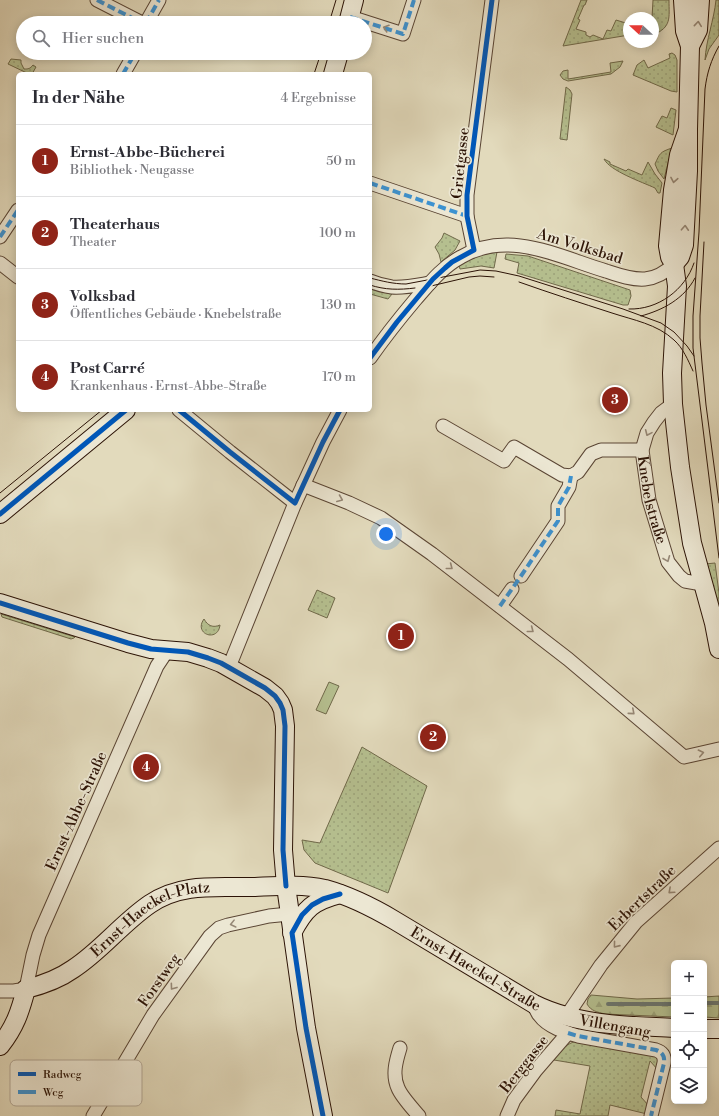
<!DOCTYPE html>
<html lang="de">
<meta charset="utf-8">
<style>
:root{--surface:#fff;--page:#f2f2f3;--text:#2b2b33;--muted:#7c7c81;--line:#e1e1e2;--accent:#8f2418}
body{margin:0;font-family:"Libre Bodoni",serif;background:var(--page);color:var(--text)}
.controls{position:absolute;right:12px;bottom:12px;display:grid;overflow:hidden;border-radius:6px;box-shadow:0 2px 10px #0003}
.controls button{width:36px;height:36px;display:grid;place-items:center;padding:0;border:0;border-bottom:1px solid var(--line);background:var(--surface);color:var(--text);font:20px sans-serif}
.compass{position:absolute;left:623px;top:12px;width:36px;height:36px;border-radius:50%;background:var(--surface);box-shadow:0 2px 10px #0003;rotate:291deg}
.you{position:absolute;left:386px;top:534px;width:14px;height:14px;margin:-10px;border:3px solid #fff;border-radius:50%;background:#1a73e8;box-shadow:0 0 0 6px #1a73e833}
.badge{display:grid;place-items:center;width:26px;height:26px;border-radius:50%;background:var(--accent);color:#fff;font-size:13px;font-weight:700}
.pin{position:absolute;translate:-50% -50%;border:2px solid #fff;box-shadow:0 1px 4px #0006}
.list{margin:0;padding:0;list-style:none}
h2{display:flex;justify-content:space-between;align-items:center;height:52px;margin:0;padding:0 16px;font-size:17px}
h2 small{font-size:13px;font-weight:400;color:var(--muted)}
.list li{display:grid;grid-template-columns:26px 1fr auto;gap:12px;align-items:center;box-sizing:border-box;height:72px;padding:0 16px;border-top:1px solid var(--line)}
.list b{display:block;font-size:15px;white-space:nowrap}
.list p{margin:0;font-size:13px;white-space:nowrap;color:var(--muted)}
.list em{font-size:13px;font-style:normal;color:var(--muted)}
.icon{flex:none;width:22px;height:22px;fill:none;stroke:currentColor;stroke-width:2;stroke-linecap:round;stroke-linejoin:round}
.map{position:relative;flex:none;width:719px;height:1116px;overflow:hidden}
.search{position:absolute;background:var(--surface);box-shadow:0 2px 10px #0003;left:16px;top:16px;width:356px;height:44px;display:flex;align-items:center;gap:10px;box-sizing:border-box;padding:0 14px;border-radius:22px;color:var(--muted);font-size:15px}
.panel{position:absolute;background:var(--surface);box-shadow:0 2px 10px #0003;left:16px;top:72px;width:356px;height:340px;border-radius:6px}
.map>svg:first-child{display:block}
</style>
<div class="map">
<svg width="719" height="1116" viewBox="0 0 719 1116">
<defs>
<pattern id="grass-dots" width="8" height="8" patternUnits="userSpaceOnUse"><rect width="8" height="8" fill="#b5bf8f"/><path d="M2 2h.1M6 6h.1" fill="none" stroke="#9ca37a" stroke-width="1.8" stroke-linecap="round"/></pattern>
<pattern id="forest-firs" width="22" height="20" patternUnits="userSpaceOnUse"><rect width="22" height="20" fill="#b5bf8f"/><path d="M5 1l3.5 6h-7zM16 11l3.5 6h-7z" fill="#9ca37a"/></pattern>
</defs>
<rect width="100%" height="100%" fill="#e2dabc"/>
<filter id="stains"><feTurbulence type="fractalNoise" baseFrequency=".005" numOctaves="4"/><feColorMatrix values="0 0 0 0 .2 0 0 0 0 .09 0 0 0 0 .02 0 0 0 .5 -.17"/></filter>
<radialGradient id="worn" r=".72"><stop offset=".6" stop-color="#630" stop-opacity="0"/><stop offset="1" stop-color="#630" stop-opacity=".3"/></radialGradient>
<path fill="url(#grass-dots)" stroke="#70694a" d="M581,0h6l-2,5h-1l-6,14 2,1 -4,9 10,3v3l4,2 3,-2 10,4 4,-9 4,1 5,-11 13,4v11l-66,11z
M653,0h16c0,18 3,27 -16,35v-17h-1z
M716,0h3v35l-10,14 -4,11c1,-20 9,-40 11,-60z
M672,53l3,2 2,5v32l-6,-1 -38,-16 4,-10 7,-5 4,8 22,-10 -1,-4z
M11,59l10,1v3l3,6c4,0 6,0 9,-4l3,2 -4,7h-3l-21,-10z
M623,61l-3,6 -9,7 -43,7 -5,-2 -3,-4 3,-4 5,-1v9l43,-7 -1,-9z
M566,87l4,3 2,4 -5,46 -7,-1z
M671,108l5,2 -3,25 -17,-8 6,-11 5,2z
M672,148l-8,31 -6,-8 -3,-7c5,-11 5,-12 17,-16z
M604,159l6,3v2l16,7 2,-2 14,6 6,-13 7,12 7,9 -2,10h-2l-3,-5c-13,-6 -45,-17 -51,-29z
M444,233l16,8 -5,9 -14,12 -2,-8 -4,-7 7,-9z
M497,252l-3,16 -13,-2 -21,3 -1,-4 17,-9z
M506,254l22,2 102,34 1,6 -3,9h-5l-106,-32 2,-10 -14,-4z
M370,289l22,5 -4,5 -18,-5z
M715,563l4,30v27l-14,-56z
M317,590l18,8 -8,20 -19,-8z
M1,614l74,23 -1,1 -3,1 -69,-22z
M204,619c4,7 9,9 16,6 -2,18 -27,9 -16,-6z
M362,747l65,39 -39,107 -73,-30 -11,-13 -2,-10 18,3z
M577,1041l78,12 5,8 -2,9 -8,-9 -9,36 8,9 -2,8 -37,-9 -2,11h-53l1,-6 24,4 10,-48 -36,-6c7,-10 11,-16 23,-19z"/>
<path fill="url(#forest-firs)" stroke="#70694a" d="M591,995l46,4 37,-1v19l-69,-3c-8,-2 -14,-3 -18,-10l1,-5z
M719,996v22l-15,-1v-20z"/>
<path fill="#b5bf8f" stroke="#70694a" d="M329,682l10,4 -13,28 -10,-4z"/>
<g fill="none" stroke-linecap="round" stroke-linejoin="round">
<path stroke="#6c7771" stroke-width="4" d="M704,1003h15
M608,1004h66"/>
<g stroke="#5a4534" stroke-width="15">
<g id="street">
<path d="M97,0l45,23"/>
<path d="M350,17l53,17 11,-34"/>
<path d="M146,23l13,-23"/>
<path d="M123,74l12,-21"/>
<path d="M370,183l97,33"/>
<path d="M0,237l18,-27"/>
<path d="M474,250l-7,-34v-21l25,-195"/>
<path d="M0,263l18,14"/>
<path d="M370,281c7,3 14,5 22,6 13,1 26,-2 38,-4"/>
<path d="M370,358c14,-20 29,-39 45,-58 14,-16 27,-33 46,-43 48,-28 98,0 145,14 12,4 26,9 39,8 11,-1 21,-7 29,-15"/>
<path id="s1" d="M673,404l-12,9 -7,9 -7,11 -5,17 7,50 19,62 11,14 6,5 17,3"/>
<path d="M179,410l51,42 65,51"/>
<path d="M443,426l61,35 10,-14 48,28 9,1 7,-4 13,-18 10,-4h41"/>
<path d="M303,485l46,18 32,15 51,36 136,105 116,98 35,-8"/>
<path d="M521,576l37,-55v-15l11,-19 2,-11"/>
<path d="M500,606l12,-17"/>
<path d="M229,667l66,-164 28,-61 17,-32"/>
<path d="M0,991h14l12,-2 7,-34 6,-20 118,-269 10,-15"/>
<path d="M534,1004c1,4 3,9 6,12 7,10 26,17 38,20l78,14c6,2 9,6 8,13l-13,53"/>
<path d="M566,1017l35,-52 35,-43 83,-74"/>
<path d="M400,1048c-4,13 -8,27 -2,40 3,8 15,21 21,28"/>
<path d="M93,1116l60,-101 57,-79 9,-8 9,-3 41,-9 20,-2"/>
<path d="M507,1116l7,-16 22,-30 32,-37"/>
</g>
</g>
<g stroke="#2c1306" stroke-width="20">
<g id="secondary">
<path d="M348,23l6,-23"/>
<path d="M690,46l8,-16 2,-30"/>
<path d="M333,74l6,-21"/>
<path d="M688,129l-9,26 -6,35 -5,56 2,11 4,7 3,22 -5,87 1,31 7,63 12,76 22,80 5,26"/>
<path d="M674,264l6,-7 4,-12 4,-74v-42l2,-83 -5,-15 -2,-31"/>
<path d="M0,514l126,-104"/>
<path d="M0,603l128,40 23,6 37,3 20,6 13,5 44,25 10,8 5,7 3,7 2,16 -2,124 3,36 20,142 17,88"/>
<path d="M292,933c13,-25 21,-32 48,-39"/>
<path d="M704,1029h15"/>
<path id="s2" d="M0,1046c15,-19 20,-34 26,-57 16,-4 33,-10 47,-20 28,-18 49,-46 77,-65 32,-22 68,-16 105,-17 23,-1 47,-3 70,2 25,7 47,18 69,31l140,84c10,5 21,9 32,12 35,10 72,10 108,12"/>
</g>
</g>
<use href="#street" stroke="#ece7d3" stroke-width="13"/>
<use href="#secondary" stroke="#ece7d3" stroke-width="18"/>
<path stroke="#2c1306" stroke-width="1" d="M329,23l7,-23
M719,46c-8,14 -12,27 -14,43l-6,143 -6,84v32l26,210
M314,74l7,-21
M704,242l-4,74v22l2,25 4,42 13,98
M370,278c12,3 23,6 36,6l74,-14 16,1 23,5 104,33 38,14 13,9 13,14 7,10
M519,282c31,11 62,21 93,31 21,7 45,11 62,27 9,8 14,20 19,31
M370,285c15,5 29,5 45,3
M431,286l38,-9 11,-1 14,1
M629,309c29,1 56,-19 65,-46
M641,316c22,-6 43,-17 54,-38
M0,493l102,-83"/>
<path stroke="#3c92d1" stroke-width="4" stroke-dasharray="8 4" stroke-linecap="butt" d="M97,0l45,23
M350,17l53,17 11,-34
M146,23l13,-23
M123,74l12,-21
M370,183l97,33
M0,237l18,-27
M500,606l21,-30 37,-55v-15l11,-19 2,-11
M568,1033l10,3 78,14c6,2 9,6 8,13l-13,53"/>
<g stroke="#ece7d3" stroke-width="8">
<path id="cycleway" d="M370,358l27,-36 36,-43 12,-11 7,-6 22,-12 -7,-34v-21l25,-195
M179,410l51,42 65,51 28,-61 17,-32
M0,514l126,-104
M0,603l128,40 23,6 37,3 20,6 13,5 44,25 10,8 5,7 3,7 2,16 -2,124 3,36
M323,1116l-17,-88 -14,-95 10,-18 10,-10 11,-6 17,-5"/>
</g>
<use href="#cycleway" stroke="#0057b8" stroke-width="5"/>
</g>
<defs><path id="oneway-chevron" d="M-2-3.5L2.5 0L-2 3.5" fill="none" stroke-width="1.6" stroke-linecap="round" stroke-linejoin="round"/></defs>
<g stroke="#968877">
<use href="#oneway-chevron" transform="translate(698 24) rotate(-84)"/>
<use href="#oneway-chevron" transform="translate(386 28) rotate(-162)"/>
<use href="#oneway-chevron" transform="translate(674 180) rotate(100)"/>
<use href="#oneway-chevron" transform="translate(685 228) rotate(-87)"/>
<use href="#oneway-chevron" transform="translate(648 433) rotate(114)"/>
<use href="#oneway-chevron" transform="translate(340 499) rotate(22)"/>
<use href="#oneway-chevron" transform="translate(667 559) rotate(68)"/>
<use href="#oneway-chevron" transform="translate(450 567) rotate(38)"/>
<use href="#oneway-chevron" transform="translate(531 630) rotate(38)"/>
<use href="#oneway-chevron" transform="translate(632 712) rotate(41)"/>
<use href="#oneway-chevron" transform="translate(701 753) rotate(-12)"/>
<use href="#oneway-chevron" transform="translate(671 891) rotate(138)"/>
<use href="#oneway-chevron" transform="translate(233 924) rotate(166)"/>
<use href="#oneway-chevron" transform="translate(616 945) rotate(129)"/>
<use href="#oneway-chevron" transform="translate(173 987) rotate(126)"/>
</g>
<g text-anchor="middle" stroke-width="3.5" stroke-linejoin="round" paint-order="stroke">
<g font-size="15" fill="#2c1306" stroke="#ece7d3">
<text transform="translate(460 163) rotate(-84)" y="5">Grietgasse</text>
<text transform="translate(580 246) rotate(17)" y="5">Am Volksbad</text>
<text dy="5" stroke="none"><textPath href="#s1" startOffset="108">Knebelstraße</textPath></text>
<text transform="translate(76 811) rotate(-66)" y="5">Ernst-Abbe-Straße</text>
<text transform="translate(642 898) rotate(-44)" y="5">Erbertstraße</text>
<text dy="5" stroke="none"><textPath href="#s2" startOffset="209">Ernst-Haeckel-Platz</textPath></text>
<text dy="5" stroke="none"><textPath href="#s2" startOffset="565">Ernst-Haeckel-Straße</textPath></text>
<text transform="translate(159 980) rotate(-55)" y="5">Forstweg</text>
<text transform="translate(615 1026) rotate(10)" y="5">Villengang</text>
<text transform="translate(524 1064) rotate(-52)" y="5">Berggasse</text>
</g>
</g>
<rect x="10" y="1060" width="132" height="46" rx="6" fill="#ece7d3" stroke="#b2a796" stroke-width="1"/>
<rect x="18" y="1072" width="18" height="4" fill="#0057b8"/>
<rect x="18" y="1090" width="18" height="4" fill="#3c92d1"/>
<g font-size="11" fill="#2c1306">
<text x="43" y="1078">Radweg</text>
<text x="43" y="1096">Weg</text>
</g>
<rect width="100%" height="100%" filter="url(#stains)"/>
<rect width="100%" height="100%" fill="url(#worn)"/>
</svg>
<div class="controls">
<button>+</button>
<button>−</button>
<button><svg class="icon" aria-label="locate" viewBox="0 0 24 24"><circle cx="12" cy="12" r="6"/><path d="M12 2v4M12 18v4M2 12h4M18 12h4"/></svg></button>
<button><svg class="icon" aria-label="layers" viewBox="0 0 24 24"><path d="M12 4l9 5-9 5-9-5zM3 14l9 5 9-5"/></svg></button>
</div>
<svg class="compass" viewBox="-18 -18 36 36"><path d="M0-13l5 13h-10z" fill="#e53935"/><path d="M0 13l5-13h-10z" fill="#7c7c81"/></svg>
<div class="you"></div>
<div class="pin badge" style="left:401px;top:636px">1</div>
<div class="pin badge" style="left:433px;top:737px">2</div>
<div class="pin badge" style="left:615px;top:400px">3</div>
<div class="pin badge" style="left:146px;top:767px">4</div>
<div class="search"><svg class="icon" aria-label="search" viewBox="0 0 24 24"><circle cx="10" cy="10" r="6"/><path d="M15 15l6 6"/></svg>Hier suchen</div>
<section class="panel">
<h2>In der Nähe<small>4 Ergebnisse</small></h2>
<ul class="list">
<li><span class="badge">1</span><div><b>Ernst-Abbe-Bücherei</b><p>Bibliothek · Neugasse</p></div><em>50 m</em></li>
<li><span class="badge">2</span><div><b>Theaterhaus</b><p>Theater</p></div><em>100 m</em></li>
<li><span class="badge">3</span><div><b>Volksbad</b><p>Öffentliches Gebäude · Knebelstraße</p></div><em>130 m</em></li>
<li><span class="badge">4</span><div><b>Post Carré</b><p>Krankenhaus · Ernst-Abbe-Straße</p></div><em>170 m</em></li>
</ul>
</section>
</div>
